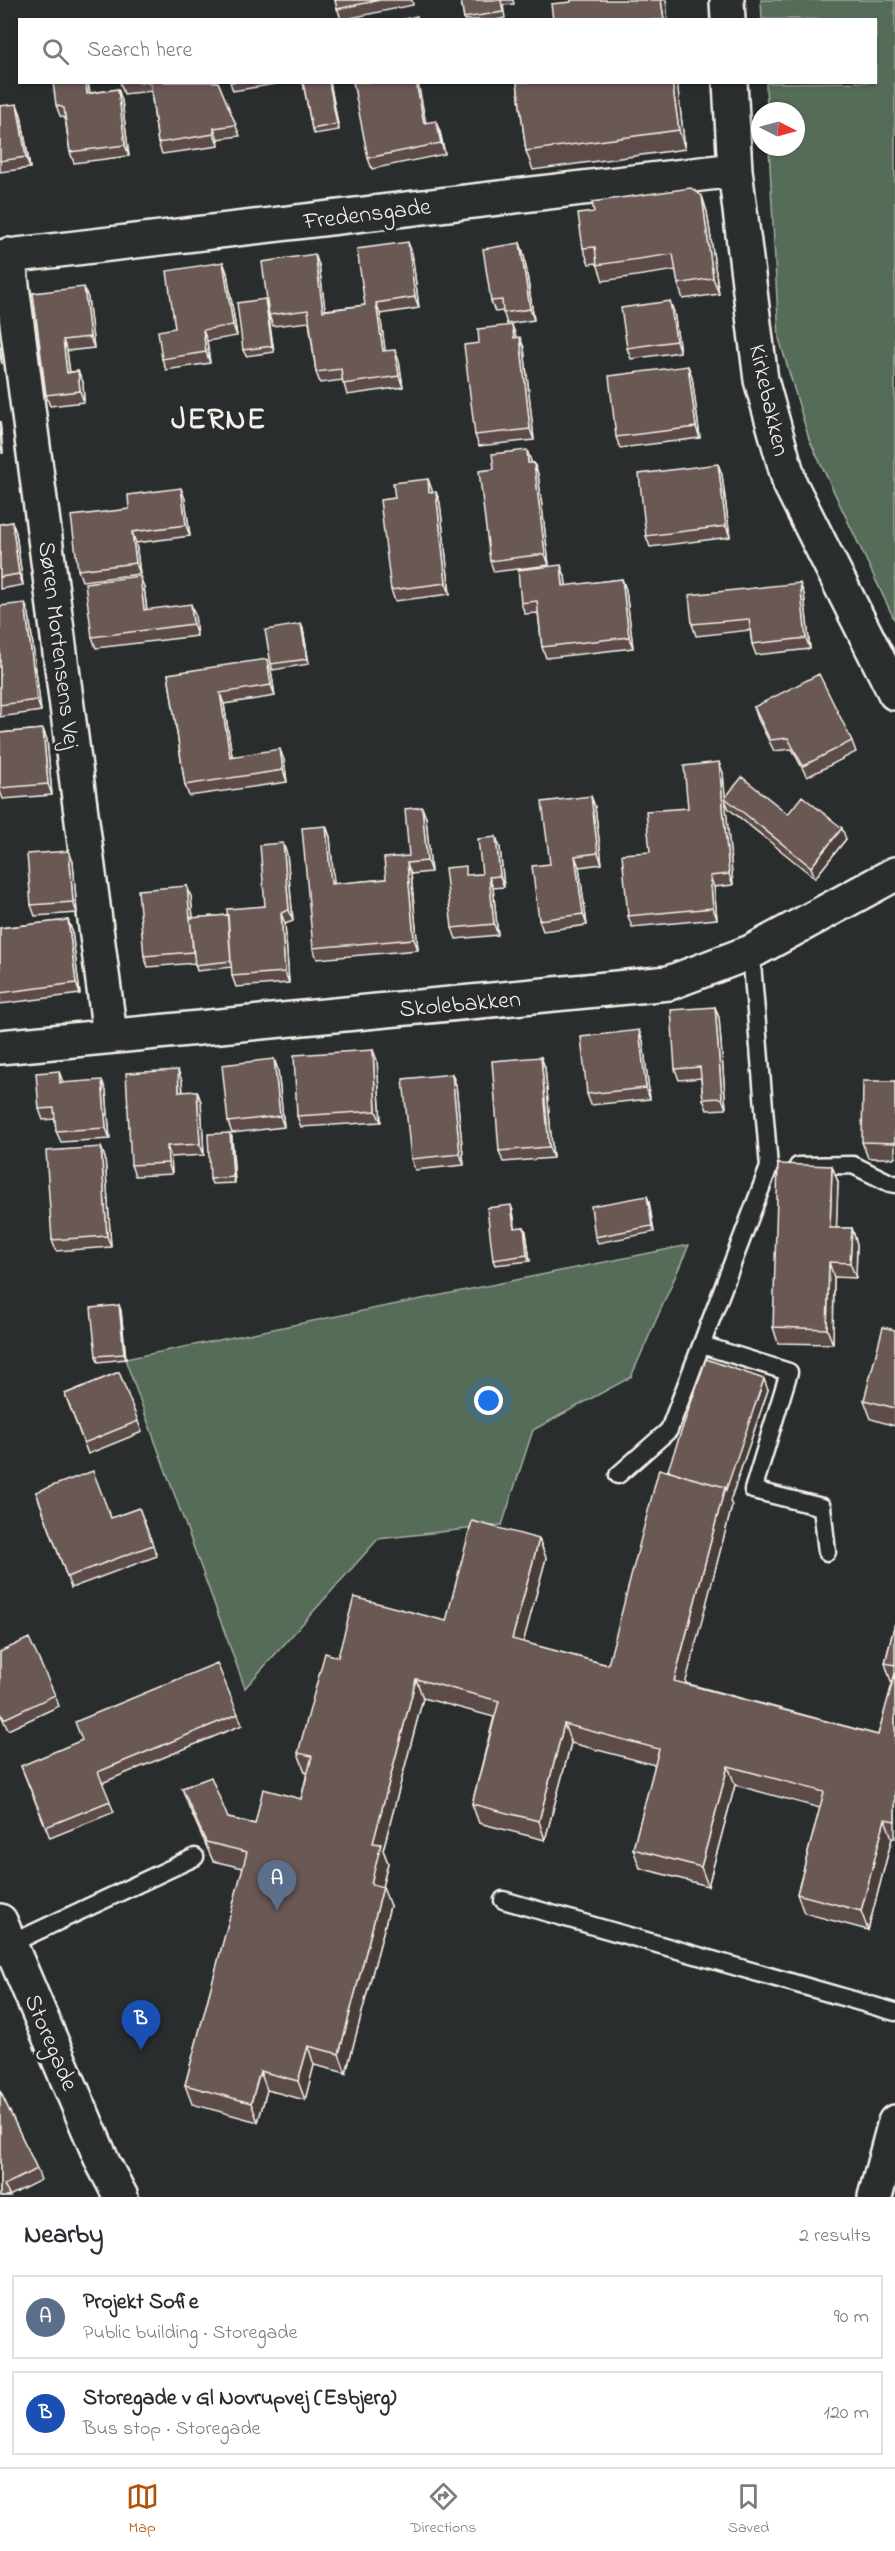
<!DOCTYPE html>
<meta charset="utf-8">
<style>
:root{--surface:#fff;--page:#f7f7f7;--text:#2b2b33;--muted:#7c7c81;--line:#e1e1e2;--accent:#b45309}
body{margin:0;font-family:"Indie Flower",sans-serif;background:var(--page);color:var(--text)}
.compass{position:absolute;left:751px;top:102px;width:54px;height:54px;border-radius:50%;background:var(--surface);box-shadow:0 2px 4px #0004;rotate:96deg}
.you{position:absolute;left:489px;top:1401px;width:21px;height:21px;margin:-15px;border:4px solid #fff;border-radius:50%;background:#1a73e8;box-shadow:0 0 0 9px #1a73e833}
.badge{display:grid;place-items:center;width:39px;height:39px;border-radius:50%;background:var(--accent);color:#fff;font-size:20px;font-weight:700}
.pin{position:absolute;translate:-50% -50px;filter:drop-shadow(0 2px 3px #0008)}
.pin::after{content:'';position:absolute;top:32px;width:21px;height:18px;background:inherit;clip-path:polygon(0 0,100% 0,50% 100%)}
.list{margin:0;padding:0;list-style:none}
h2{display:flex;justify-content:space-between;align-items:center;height:78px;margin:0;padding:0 24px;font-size:26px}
h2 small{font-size:20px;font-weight:400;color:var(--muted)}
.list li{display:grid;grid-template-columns:39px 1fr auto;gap:18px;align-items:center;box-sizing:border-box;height:84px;margin:0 12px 12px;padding:0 12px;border:2px solid var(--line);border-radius:0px}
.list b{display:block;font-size:22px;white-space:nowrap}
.list p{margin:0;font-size:20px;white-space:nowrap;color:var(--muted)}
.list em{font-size:20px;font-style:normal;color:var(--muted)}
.icon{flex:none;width:33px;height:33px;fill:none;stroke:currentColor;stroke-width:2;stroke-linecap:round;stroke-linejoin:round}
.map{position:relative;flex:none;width:895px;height:2197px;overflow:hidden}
.search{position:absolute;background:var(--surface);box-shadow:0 2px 4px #0004;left:18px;right:18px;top:18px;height:66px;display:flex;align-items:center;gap:15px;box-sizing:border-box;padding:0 21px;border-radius:0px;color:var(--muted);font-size:22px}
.sheet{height:270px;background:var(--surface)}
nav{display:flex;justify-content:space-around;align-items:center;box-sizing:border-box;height:84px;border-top:2px solid var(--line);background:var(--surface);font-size:16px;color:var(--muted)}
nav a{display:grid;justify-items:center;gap:3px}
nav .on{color:var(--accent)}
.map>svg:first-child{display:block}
</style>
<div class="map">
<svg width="895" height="2197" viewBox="0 0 895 2197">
<rect width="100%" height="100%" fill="#2a2d2e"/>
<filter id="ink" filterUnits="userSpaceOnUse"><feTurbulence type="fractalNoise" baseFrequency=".0167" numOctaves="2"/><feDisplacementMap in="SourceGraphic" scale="12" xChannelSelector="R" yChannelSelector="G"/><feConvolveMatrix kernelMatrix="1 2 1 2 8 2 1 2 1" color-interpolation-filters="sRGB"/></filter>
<g filter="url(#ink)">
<path fill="#556c59" stroke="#a4aea0" stroke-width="1.5" d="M761,0h134v621l-86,-182 -30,-101 -10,-191h27v-36h-29l-1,-28 110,-1v-62l-114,-1z
M689,1245l-58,132 -98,53 -31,95 -124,14 -133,149 -120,-329z"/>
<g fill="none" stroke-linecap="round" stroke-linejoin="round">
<g stroke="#f4f1e8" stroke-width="21">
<path id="service" d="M798,1166l55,-1 37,18 5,1
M702,1345l87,27 -36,118 69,17 5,45
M618,1475l51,-45 100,-263 -18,-215
M503,1900l392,112
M10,1944l185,-87"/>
</g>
<g stroke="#f4f1e8" stroke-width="38">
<path id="minor" d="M727,0l1,20
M730,82l5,88 26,210 29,104 105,209
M8,255l102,780
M0,257l735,-87"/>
</g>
<g stroke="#f4f1e8" stroke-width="38">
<path id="tertiary" d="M0,1047l669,-64 82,-31 144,-78
M0,1921l103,242 18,34
M875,2197l20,-75"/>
</g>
<use href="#service" stroke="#2a2d2e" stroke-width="16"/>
<use href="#minor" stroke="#2a2d2e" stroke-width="33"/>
<use href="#tertiary" stroke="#2a2d2e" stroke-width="33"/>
</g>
<path fill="#5b4c48" stroke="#f4f1e8" stroke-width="1.5" d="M335,0h77l1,5 -72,15z
M461,0h52l1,4 -11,1 2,13 -9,2h-32z
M88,82l2,11 28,-4 4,12 7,55 -55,7 -4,-11 -5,-34 -5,-2 -4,-11z
M120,82h98l22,54 -22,3 1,7 -57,8 -4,-11 -7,-52 -27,3z
M230,82h57l-54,9z
M303,82h27l9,48 -25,4 -2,-5z
M517,82h160l8,67 -152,21 -7,-19z
M0,106l21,9 9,53 -30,4z
M426,123l14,9 5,22 -73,15 -4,-11z
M702,196l5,16 12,82 -36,5 -5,-15 -2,-14 -73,11 -6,-18 -8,1 -6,-16 11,-36z
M520,243l4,12 10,65 -27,4 -4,-13 -8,1 -4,-11z
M412,253l7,55 -39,6 5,37 14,10 4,26 -56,8 -4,-15 -23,3 -4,-11 -7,-50 -36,4 -4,-11 50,-50 6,45 40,-5z
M223,262l4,11 10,63 -30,5 3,22 -44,7 -4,-11 13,-31z
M33,293l55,5 6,50 -27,3 3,21 8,-1 5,11 1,20 -34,4 -4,-11z
M265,299l9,53 -28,4 -3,-6z
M674,312l6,40 -49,7 -4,-11z
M516,337l8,11 10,92 -55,6 -4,-11z
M688,366l4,11 8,61 -80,10 -4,-11z
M0,421l3,32h-3z
M531,461v2h3l4,11 11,91 -55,7 -4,-11 4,-92z
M718,464l4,11 8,62 -80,10 -4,-11z
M428,479l4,13h4l4,11 10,91 -55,7 -4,-11 4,-92z
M185,499l5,37 -54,7 4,31 -58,7 -4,-11 51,-61z
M12,522l4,11 7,52 -23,4v-65z
M565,576l1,10 56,-7 4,11 7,58 -87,10 -4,-11 -4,-34 -13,1 -4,-11z
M144,587l3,23 48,5 2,21 -101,12 -4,-11z
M804,594l6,55 -54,6 -4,-11 -2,-14 -54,6 -4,-12z
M0,606l29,8 12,97 -41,6z
M301,624l2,5 6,35 -36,6 -2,-6z
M271,670l4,26 -51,8 8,52 52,4 3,22 -98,14 -4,-11 -17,-111z
M754,707l98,34 4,11 -49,25 -15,-28 -18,2 -16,-32z
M43,729l4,11 5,55 -49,4 -3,-8v-58z
M723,773l2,25 63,16 58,25 -31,39 -86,-69 -4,-9 8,85 -19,2 3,32 -85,8 -4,-11 22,-64 38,-44z
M591,796l4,11 7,57 -23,3 8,58 -44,6 -4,-11 11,-56z
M426,818l5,54 -20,2 7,76 -101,9 -4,-11 13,-122 4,11 4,47 52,-5 23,-23z
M496,837l4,11 4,39 -11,1 5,47 -42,4 -4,-11 17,-53 13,-1z
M287,854l6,67 -8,3 4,59 -53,4 -4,-11v-9l-35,4 -2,-8 -47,4 -4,-11 43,-70 4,11 2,21 35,-3 37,-9z
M73,862l4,51 -42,3 -4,-11z
M68,920l4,11 8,63 -80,10v-76z
M715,1007l4,11 7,91 -19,1 -4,-11 -2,-21 -22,2 -4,-11z
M643,1041l7,58 -59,6 -4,-11z
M373,1050l4,11 4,61 -80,5 -4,-11z
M541,1057l4,11 8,90 -50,4 -4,-11z
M274,1059l4,11 6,57 -52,6 -4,-11z
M452,1074l4,11 8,80 -49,5 -4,-11z
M182,1081l1,11 14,-1 4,11 3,53 -33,2 1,17 -37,2 -4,-11z
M895,1081v77h-27l-6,-16z
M63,1083l43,8 4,48 -49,3 -5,-11 -1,-12 -12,1 -4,-11z
M232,1138l3,45 -23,1 -2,-5z
M101,1147l4,11 6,89 -55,4 -4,-11z
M832,1166l6,16 -2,46h16l5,16 -1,34 -22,-1 -1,67 -55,-1 -5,-16z
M647,1196l2,6 5,30 -56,11 -3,-6z
M513,1211l2,17 9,-1 2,5 4,29 -35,4 -2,-5z
M119,1305l2,6 5,48 -28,3 -2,-6z
M895,1330v96l-24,-7 -7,-19z
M119,1372l23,60 -54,22 -23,-60z
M768,1390l-38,111 2,5 -47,177 193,52 15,-53h-2l-6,-19 10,-40v215h-3l-24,92 -64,-17 -7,-19 23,-86 -85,-23 -27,101 -68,-18 -7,-19 22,-84 -84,-22 -26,97 -66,-17 -7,-19 22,-87 -71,-19 -40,152 5,13 -6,24 8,19 -44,167 -32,-8 -9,35 -38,-10 -9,32 -66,-18 -7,-19 58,-217 -30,-7 -24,-54 -7,-19 46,30 27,6 46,-25 6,-26 -2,-1 -7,-19 40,-96 108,-36 93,-82 7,19 -23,84 85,23 61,-193 -1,-2z
M36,1492l75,26 28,-10 18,48 -86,32z
M0,1652l55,43 4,11 -51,24 -8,-17z
M238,1714l4,11 -140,58 12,29 -64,26 -29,-72z
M0,2091l37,78 4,11 -32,16 1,1h-10z"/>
<path fill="#4a3e3b" stroke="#f4f1e8" stroke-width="1.5" d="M661,0h5l2,20h-4z
M86,82h2l3,23 -4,-11z
M329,82h1l9,48 -2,-6z
M416,82h2l10,52 -4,-11z
M672,82h5l8,67 -6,-19z
M118,89l4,12 7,55 -4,-11z
M17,104l4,11 9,53 -4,-11z
M436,121l4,11 5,22 -4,-11z
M214,128l4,11 1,7 -5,-12z
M702,196l5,16 12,82 -6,-16z
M408,242l4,11 7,55 -4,-11z
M520,243l4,12 10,65 -4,-11z
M315,254l4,11 8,57 -4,-11z
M223,262l4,11 10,63 -4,-11z
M84,287l4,11 6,50 -4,-11z
M265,299l2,5 7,48 -2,-6z
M670,301l4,11 6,40 -4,-11z
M376,303l4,11 7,48 -4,-11z
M512,325l4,11 2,13 -4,-11z
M203,330l4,11 3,22 -4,-11z
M520,337l4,11 10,92 -4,-11z
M63,340l4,11 4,33 -4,-11z
M0,346l2,18 -2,-7z
M395,350l4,11 4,26 -4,-11z
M688,366l4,11 8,61 -4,-11z
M78,371l5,11 1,20 -4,-11z
M0,421l3,32 -3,-8z
M527,450l4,11 1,13 -4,-11z
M534,463l4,11 11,91 -4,-11z
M718,464l4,11 8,62 -4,-11z
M428,479l4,11 1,14 -4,-12z
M181,488l4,11 5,37 -4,-11z
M436,492l4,11 10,91 -4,-11z
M12,522l4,11 7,52 -4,-11z
M132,532l4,11 4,31 -4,-11z
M561,565l4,11 2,21 -4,-11z
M140,576l4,11 4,34 -4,-11z
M622,579l4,11 7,58 -4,-11z
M800,583l4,11 6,55 -4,-11z
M25,603l4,11 12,97 -4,-11z
M191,604l4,11 2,21 -4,-12z
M301,624l2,5 6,35 -2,-5z
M267,659l4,11 4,26 -4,-11z
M220,693l4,11 10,64 -4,-11z
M43,729l4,11 5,55 -4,-11z
M280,749l4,11 3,22 -4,-12z
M719,762l4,11 10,112 -4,-11z
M591,796l4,11 7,57 -4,-11z
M422,807l4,11 5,54 -4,-11z
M326,826l4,11 5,58 -4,-11z
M842,828l4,11 -31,39 -4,-11z
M496,837l4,11 4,39 -4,-11z
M283,843l4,11 6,67 -4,-11z
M69,851l4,11 4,51 -4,-11z
M575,856l4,11 8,58 -4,-11z
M407,863l4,11 7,76 -4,-11z
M710,876l4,11 3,32 -4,-11z
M489,877l4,11 5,47 -4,-11z
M187,886l4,11 6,66 -4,-11z
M281,913l4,11 4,59 -4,-11z
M68,920l4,11 8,63 -4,-11z
M715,1007l4,11 7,91 -4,-11z
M639,1030l4,11 7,58 -4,-11z
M373,1050l4,11 4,61 -5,-11z
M541,1057l4,11 8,90 -4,-11z
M274,1059l4,11 6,57 -4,-11z
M178,1070l4,11 1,22 -4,-11z
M59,1071l4,11 -3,1z
M452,1074l4,11 8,80 -4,-11z
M102,1080l4,11 4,48 -4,-11z
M197,1091l4,11 3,53 -4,-11z
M230,1133l2,5 3,45 -2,-6z
M167,1146l4,11 1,17 -4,-11z
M101,1147l4,11 6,89 -4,-11z
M832,1166l6,16 -2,61 -6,-15z
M647,1196l2,6 5,30 -2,-6z
M511,1205l2,6 3,23 -2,-6z
M524,1227l2,5 4,29 -3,-6z
M852,1228l5,16 -1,34 -6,-15z
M829,1262l5,15 -1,67 -6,-15z
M119,1305l2,6 5,48 -2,-5z
M764,1379l4,11 -38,111 2,5 -51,194 -7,-19 51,-194z
M539,1539l7,19 -27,100 -7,-19z
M416,1679l7,19 -40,152 5,13 -10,40 -7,-19 2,-41z
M564,1724l7,19 -26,97 -6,-19z
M728,1766l7,19 -27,101 -7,-19z
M885,1819l7,19 -24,92 -7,-19z
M383,1887l7,19 -44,167 -7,-19z
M308,2046l6,19 -9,35 -7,-19z
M260,2071l7,19 -9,32 -7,-19z"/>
<path fill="#6a5854" stroke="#f4f1e8" stroke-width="1.5" d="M335,0h45l-43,9z
M461,0h40l2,12 -39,6z
M571,0h90l3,20h-111l-2,-16 20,-2z
M417,16l1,4h-17z
M53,82h33l1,12 31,-5 7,56 -55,7 -6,-44 -8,-3z
M150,82h68l18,43 -22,3v6l-56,9z
M303,82h26l8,42 -25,5z
M353,82h63l8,41 12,-2 5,22 -73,15z
M517,82h155l7,48 -153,21z
M17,104l9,53 -26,4v-55z
M691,188l11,8 11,82 -35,6 -5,-30 -76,11 -2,-18 -12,1 -5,-34 16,-2 -2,-10z
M408,242l7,55 -39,6 7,48 12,-1 4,26 -56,8 -2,-15 -25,3 -8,-62 -39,5 -7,-53 53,-8 8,57 42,-6 -8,-56z
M520,243l10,66 -27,4 -1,-13 -11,1 -8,-52z
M223,262l10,63 -30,5 3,22 -44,7 -4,-28 17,-3 -8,-57z
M84,287l6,50 -27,3 4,33 11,-2 2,20 -34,4 -13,-102z
M265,299l7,47 -29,4 -6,-47z
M670,301l6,40 -49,7 -6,-40z
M512,325l2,13 6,-1 10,92 -55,6 -11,-90 15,-2 -1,-14z
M688,366l8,61 -80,10 -7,-61z
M527,450l1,13h6l11,91 -55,7 -11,-90 15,-2 -2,-15z
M718,464l8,62 -80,10 -7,-62z
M428,479l1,13h7l10,91 -55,7 -11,-90 15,-2 -2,-15z
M181,488l5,37 -54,7 4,31 -58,7 -7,-54 58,-7 -1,-14z
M12,522l7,52 -19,3v-53z
M561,565l2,21 59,-7 7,58 -87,10 -5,-46 -16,2 -3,-33z
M140,576l4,34 47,-6 2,20 -101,13 -7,-54z
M800,583l6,55 -54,6 -3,-25 -57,5 -3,-29z
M25,603l12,97 -37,5v-99z
M301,624l6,35 -36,5 -6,-34z
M267,659l4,26 -51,8 10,64 50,-8 3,21 -98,15 -17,-111z
M819,674l33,67 -49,25 -15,-28 -18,2 -16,-33z
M43,729l5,55 -48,4v-55z
M719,762l10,112 -19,2 3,32 -85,8 -6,-62 28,-2 -4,-41 42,-3 -4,-42z
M742,777l46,37 14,-18 40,32 -31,39 -86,-69z
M591,796l7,57 -23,3 8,58 -44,6 -7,-54 18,-2 -8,-62z
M422,807l5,54 -20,2 7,76 -101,9 -11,-120 24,-2 5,58 55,-5 -2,-21 25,-2 -4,-47z
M496,837l4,39 -11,1 5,47 -42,4 -7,-60 21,-2v9l16,-1 -4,-35z
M283,843l6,67 -8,3 4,59 -53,4 -5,-67 38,-3 -5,-61z
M69,851l4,51 -42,3 -4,-51z
M187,886l6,66 -49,4 -6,-66z
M228,915l3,46 -36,4 -5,-47z
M68,920l8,63 -76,10v-65z
M715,1007l7,91 -19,1 -3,-32 -25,2 -4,-59z
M639,1030l7,58 -59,6 -6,-57z
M373,1050l3,61 -79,5 -3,-61z
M541,1057l8,90 -50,4 -7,-90z
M274,1059l6,57 -52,6 -6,-57z
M178,1070l1,22 18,-1 3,53 -33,2 1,17 -37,2 -5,-92z
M59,1071l1,12 42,-3 4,48 -50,3 -2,-23 -15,1 -3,-36z
M452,1074l8,80 -49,5 -8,-80z
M863,1081h32v62l-33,-1z
M230,1133l3,44 -23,2 -2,-45z
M101,1147l6,89 -55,4 -6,-89z
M778,1164l54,2 -2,62h22l-2,35 -21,-1 -2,67 -54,-2z
M647,1196l5,30 -57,11 -4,-31z
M511,1205l3,23 10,-1 3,28 -34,5 -6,-52z
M119,1305l5,49 -28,2 -5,-48z
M883,1327l12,3v78l-31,-8z
M706,1359l58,20 -38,111 -1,-3 -34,-9 -23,-8z
M119,1372l19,49 -54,22 -19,-49z
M659,1469l66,18 -51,194 204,54 17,-62v148l-10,-2 -24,92 -64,-17 27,-102 -96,-26 -27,101 -68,-18 26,-100 -95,-25 -25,97 -67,-17 27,-103 -83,-22 -43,164 8,1 -10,40 12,3 -44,167 -31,-8 -10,35 -38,-10 -9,32 -66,-18 62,-233 -41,-10 -24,-54 29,-11 17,41 27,6 8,-35 38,10 11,-43 -14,-3 27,-100 13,4 16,-60 92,24 26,-100 67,18 -27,100 96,26z
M93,1471l18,47 28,-10 14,37 -86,32 -31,-85z
M895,1623v42l-10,-2z
M29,1638l26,57 -51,24 -4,-8v-59z
M217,1663l21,51 -140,58 12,29 -64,26 -25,-61 61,-26 -7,-18z
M0,2091l37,78 -33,16 5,10 -4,2h-5z"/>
</g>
<g text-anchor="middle" stroke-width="6" stroke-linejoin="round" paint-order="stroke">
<g font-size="24" fill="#f4f1e8" stroke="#2a2d2e">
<text transform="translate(367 213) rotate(-7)" y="8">Fredensgade</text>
<text transform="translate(770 400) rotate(77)" y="8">Kirkebakken</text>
<text transform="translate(60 645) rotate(83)" y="8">Søren Mortensens Vej</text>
<text transform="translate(460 1003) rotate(-5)" y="8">Skolebakken</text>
<text transform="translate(52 2042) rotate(67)" y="8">Storegade</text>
</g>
<g font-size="30" font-weight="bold" letter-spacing="1.5" fill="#f4f1e8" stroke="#2a2d2e">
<text x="219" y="428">JERNE</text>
</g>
</g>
</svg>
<svg class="compass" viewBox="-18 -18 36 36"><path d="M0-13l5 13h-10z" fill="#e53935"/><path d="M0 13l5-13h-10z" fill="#7c7c81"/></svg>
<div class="you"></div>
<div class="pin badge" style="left:277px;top:1910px;background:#5c6f8a">A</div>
<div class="pin badge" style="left:141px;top:2050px;background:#1a4fb4">B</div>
<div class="search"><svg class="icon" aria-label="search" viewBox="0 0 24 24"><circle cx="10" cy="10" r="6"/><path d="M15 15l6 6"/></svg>Search here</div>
</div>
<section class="sheet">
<h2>Nearby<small>2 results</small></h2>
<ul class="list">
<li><span class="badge" style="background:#5c6f8a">A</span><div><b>Projekt Sofie</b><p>Public building · Storegade</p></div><em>90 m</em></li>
<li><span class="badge" style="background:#1a4fb4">B</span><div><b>Storegade v Gl Novrupvej (Esbjerg)</b><p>Bus stop · Storegade</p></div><em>120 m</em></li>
</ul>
</section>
<nav>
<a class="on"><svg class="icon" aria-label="map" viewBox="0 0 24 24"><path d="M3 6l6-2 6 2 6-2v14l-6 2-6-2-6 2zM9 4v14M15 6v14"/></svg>Map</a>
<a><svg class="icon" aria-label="directions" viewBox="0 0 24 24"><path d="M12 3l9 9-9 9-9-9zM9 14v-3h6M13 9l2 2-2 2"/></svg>Directions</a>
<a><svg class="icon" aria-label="saved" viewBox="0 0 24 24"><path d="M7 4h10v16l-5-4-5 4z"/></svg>Saved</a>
</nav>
